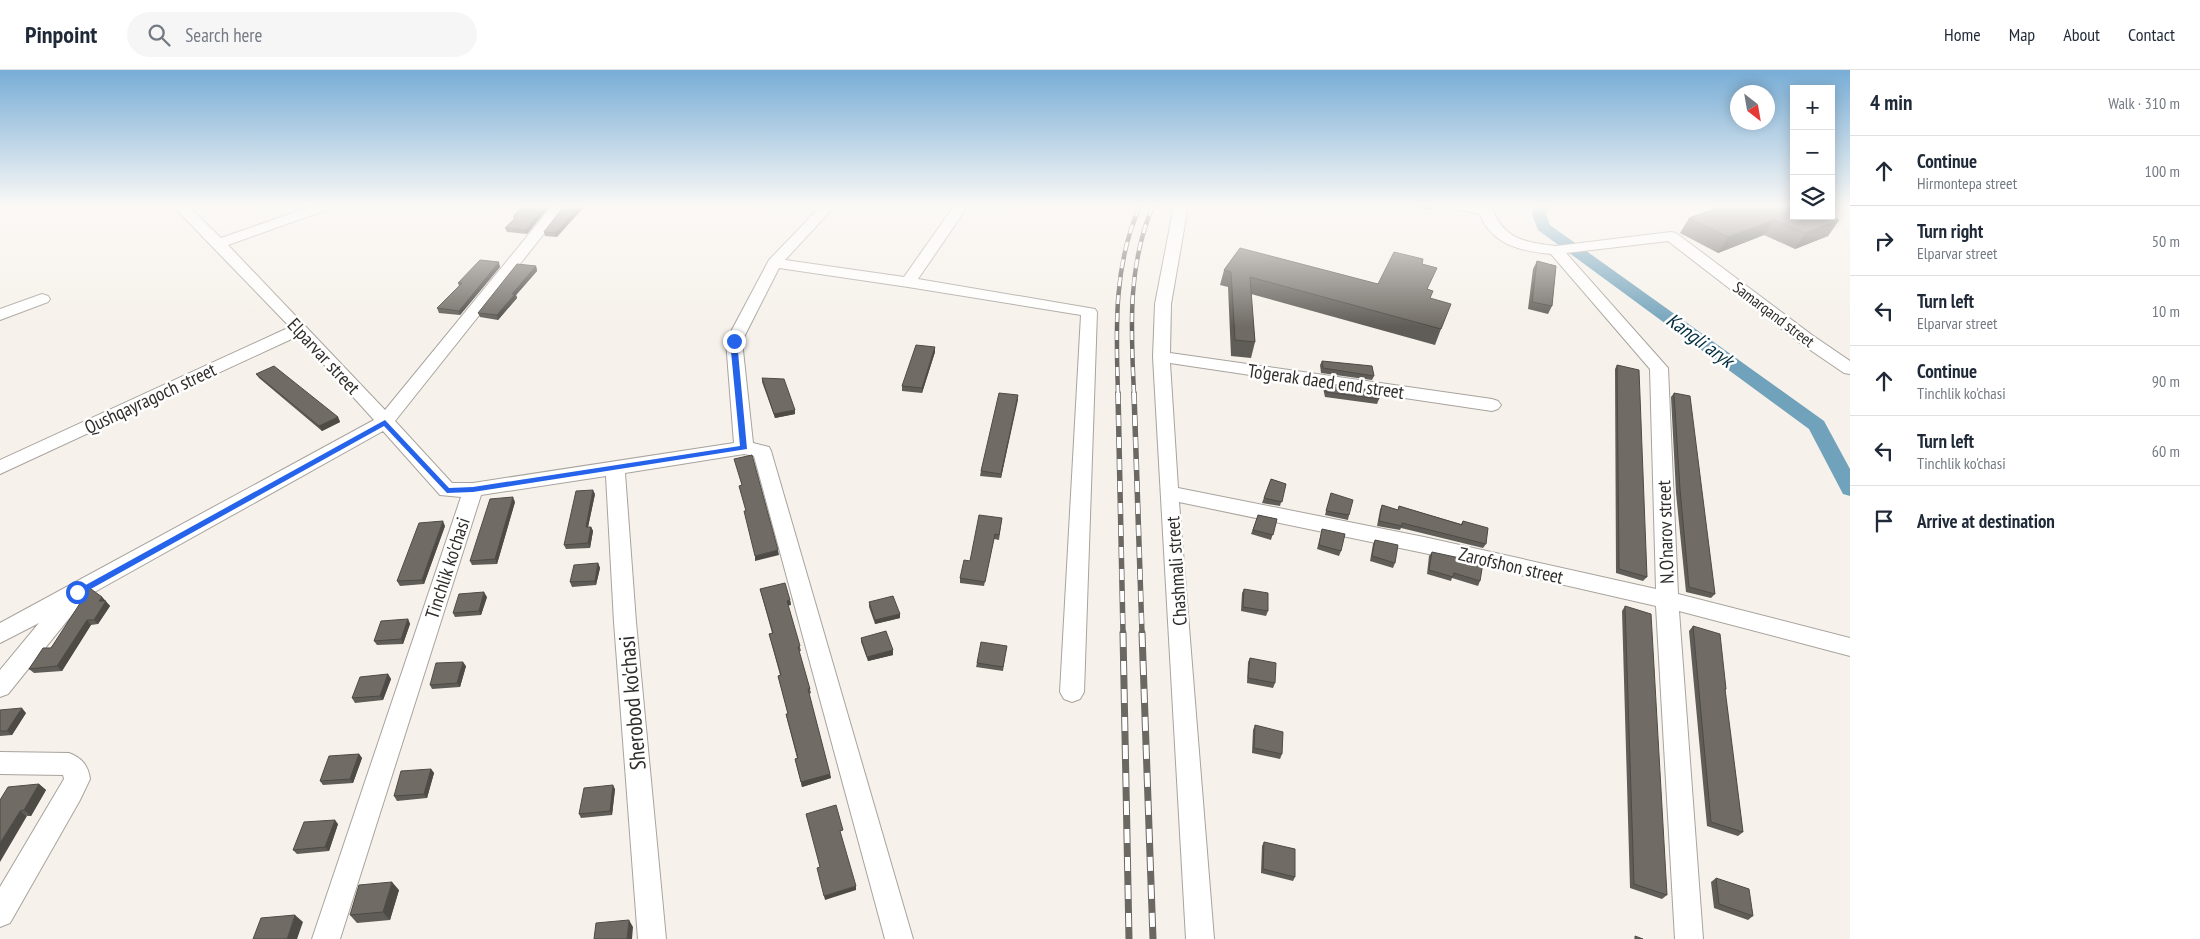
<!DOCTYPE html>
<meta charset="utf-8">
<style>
:root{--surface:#fff;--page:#f6f6f7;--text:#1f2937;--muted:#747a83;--line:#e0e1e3}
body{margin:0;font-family:"PT Sans Narrow",sans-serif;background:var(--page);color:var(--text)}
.controls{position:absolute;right:15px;top:15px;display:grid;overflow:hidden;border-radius:0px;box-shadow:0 2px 12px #0003}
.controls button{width:45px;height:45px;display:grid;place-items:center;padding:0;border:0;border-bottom:1px solid var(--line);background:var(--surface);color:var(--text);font:25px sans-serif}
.compass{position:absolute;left:1730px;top:15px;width:45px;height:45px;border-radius:50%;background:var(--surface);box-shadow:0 2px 12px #0003;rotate:149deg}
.stop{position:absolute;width:15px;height:15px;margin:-11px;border:4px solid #2563eb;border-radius:50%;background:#fff}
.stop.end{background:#2563eb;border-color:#fff;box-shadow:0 1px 5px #0008}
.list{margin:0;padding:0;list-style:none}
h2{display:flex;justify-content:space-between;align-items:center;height:65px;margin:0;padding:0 20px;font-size:21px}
h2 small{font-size:16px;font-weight:400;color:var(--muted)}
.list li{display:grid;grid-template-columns:32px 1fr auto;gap:15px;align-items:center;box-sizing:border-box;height:70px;padding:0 20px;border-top:1px solid var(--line)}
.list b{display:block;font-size:19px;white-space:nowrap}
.list p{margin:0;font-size:16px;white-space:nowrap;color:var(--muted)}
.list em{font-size:16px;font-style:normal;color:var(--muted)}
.icon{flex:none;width:28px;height:28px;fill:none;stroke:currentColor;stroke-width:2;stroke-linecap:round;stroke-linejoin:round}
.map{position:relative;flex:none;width:1850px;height:869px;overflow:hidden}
header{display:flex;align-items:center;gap:30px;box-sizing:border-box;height:70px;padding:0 25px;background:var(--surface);border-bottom:1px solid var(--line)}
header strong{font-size:24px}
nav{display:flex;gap:28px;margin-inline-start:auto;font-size:18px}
.search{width:350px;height:45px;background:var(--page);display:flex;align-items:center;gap:12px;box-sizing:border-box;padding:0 18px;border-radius:28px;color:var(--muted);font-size:19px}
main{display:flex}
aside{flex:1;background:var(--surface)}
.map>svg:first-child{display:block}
</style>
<header>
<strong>Pinpoint</strong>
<div class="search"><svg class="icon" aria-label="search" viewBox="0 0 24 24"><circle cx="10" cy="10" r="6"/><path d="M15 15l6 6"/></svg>Search here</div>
<nav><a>Home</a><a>Map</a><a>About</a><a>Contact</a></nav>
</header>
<main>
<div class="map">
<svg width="1850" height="869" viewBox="0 0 1850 869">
<rect width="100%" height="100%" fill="#f6f1ea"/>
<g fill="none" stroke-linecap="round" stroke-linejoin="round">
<path fill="#71a2bb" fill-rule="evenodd" d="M1535,136h14l-3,8 4,11 274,196 26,48v27l-7,-2 -34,-65 -271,-199 -6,-16z"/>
<g stroke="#a8a39d" stroke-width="2">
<path id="minor" d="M173,136h15l33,32 91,-32h19l-2,3 -101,36 157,165 167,-204h14l-171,215 57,62h21l261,-40 -8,-102 43,-81 52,-54h14l-50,54 119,17 50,-71h14l-50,73 177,30 2,3 -13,380 -4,7 -8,3 -8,-3 -4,-7 21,-377 -173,-28 -129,-19 -37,73 11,102 16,4 2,4 142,488h-28l-131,-483 -10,-2 -119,19 11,149 30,317h-28l-24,-317 -8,-146 -125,19 -141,444h-28l149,-442 -21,-2 -57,-64 -301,168 -3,7 -71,88 -8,3v-27l39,-47 -39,20v-20l374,-203 -76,-84 -298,138v-14l290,-133z
M1174,136h14l-17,98 -1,49 322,46 6,2 3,4 -3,4 -6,2 -322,-48 8,125 246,49 232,52 -6,-220 -99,-115c-29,-3 -60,-9 -71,-40l-24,-5 -2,-3h37c13,33 31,36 65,40l115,-14 5,1 136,102 38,26v13l-6,-1 -44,-30 -132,-102 -102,12 102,115 10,226 172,44v18l-171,-45 24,328h-28l-19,-333 -232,-53 -245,-51 35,437h-28l-33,-582 2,-53z
M42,224l6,2 2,3 -2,3 -48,18v-11z
M0,682l69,1c13,5 19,12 21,26l-10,21 -70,123 -10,4v-40l64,-108 -1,-4 -63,-1z"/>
</g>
<use href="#minor" fill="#fff" fill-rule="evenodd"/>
<g stroke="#6b6864" stroke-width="4.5">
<path id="rail-far2" d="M1118,324c-2,-64 -5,-128 22,-188
M1134,324c-3,-63 -7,-128 19,-188"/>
</g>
<g stroke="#6b6864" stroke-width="5.5">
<path id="rail-far1" d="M1118,323l5,241
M1134,323l8,241"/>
</g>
<g stroke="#6b6864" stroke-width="7">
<path id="rail" d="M1123,563l6,306
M1142,563l11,306"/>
</g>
<use href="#rail-far2" stroke="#fff" stroke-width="3" stroke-dasharray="9" stroke-linecap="butt"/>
<use href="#rail-far1" stroke="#fff" stroke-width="4" stroke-dasharray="11" stroke-linecap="butt"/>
<use href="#rail" stroke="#fff" stroke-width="5" stroke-dasharray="14" stroke-linecap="butt"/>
</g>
<path fill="#605c57" d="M524,136h26l-23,28 -20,-2 -2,-4 9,-9 -1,-3z
M564,136l-7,31 -12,-1 -1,-4z
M1411,136h22l-3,4z
M1689,148l150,2 -11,16 -33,13 -31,-14 -46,18 -38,-20z
M1537,191l15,45 -4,8 -20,-5 5,-40z
M1422,194l6,25 2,9 11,31 -6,16 -184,-51 4,48 -4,16 -20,-2 -3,-69 -8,-2 4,-15 154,14z
M536,196l1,5 -21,24 1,3 -19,22 -18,-3 -2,-4z
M500,197l-40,48 -21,-2 -2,-5 22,-22 -1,-3z
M935,277v5l-13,41 -20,-2v-5z
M1322,291l52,15 -2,4 -51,-7 -1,-8z
M1617,295l30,212 -4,4 -27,-8 -1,-204z
M256,304l82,43 2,5 -18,9 -63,-53z
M762,308l33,36 -20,4 -13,-36z
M1325,313l54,16 -2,5 -52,-7 -2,-9z
M1674,323l41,201 -4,4 -25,-6 -10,-99 -5,-96z
M1018,325l-17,83 -21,-2 1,-5z
M1271,409l15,5 -6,22 -18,-3z
M1331,423l18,22 -1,5 -23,-5z
M595,424l-7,33h3l2,4 -3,17 -24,1 -2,-4z
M515,432l-18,62 -25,1 -2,-4z
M1382,435l16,5 1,-4 62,18 2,-3 23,23 -3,4 -82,-20 -1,2 -23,-4 3,-16z
M1258,445l19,4 -6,21 -20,-6z
M1002,448l-3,22 -5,-1 -10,47 -24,-3v-5z
M445,456l-21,58 -24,2 -3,-5z
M1322,459l19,22 -2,5 -22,-7z
M1375,470l20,23 -2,5 -23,-7 3,-17z
M1432,482l48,29 -2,5 -26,-8 -1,3 -24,-7 2,-18z
M598,493l2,5 -4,17 -24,2 -2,-5z
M760,519l30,11 1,5h-3l13,46h-2l12,42 -2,1 21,80 1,4 -29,9 -7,-28 2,-1 -10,-39 -1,-5h2l-9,-34 -1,-4 2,-1 -10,-37 -1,-4 3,-1z
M1244,519l24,22 -2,5 -25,-5 1,-18z
M102,527l8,9 -12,18 -7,1 -29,46 -28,2 -5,-4z
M487,527l-6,18 -26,2 -2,-4z
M869,532l31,12v4l-25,6 -6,-17z
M1625,536l42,289 -5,4 -32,-11 -8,-277z
M408,549l2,5 -7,20 -26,1 -3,-4z
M1693,556l33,63 -1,2 18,141 -5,4 -31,-10 -18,-195z
M861,568l32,12v5l-25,6 -7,-19z
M1006,580l-3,21 -27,-4 1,-4z
M1250,588l25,25 -2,5 -26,-5 1,-21z
M466,596l-6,21 -28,2 -2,-4z
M388,604l3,5 -8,21 -28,3 -3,-5z
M0,640l26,3 -14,22 -12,1z
M1255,655l27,29 -2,5 -28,-6 1,-23z
M359,684l3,4 -9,25 -30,2 -3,-4z
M431,699l3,4 -7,25 -30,3 -3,-5z
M39,714l7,6 -15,26h-4l-27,-16z
M615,719l-3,26 -31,3 -2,-4z
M338,754l-9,27 -32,3 -4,-4z
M1264,772l31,35 -2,4 -32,-8 1,-27z
M1716,808l37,38 -5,4 -34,-12 -3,-26z
M399,820l-9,30 -33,3 -7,-8z"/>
<path fill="#4e4b47" d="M545,136h5l-23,28 -1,-4z
M580,136h5l-28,31 -2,-4z
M1774,150l-10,15 -46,18 10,-16z
M1839,150l-11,16 -33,13 10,-16z
M499,192l1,5 -40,48 -1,-4z
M536,196l1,5 -21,24 1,3 -19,22 -1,-5 15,-21z
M935,277v5l-13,41v-5z
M1018,325v5l-17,78v-4z
M795,340v4l-20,4 -1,-4z
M338,347l2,5 -18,9 -3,-5z
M593,420l2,4 -8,38 -1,-5z
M513,427l2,5 -18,62 -2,-5z
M443,451l2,5 -21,58 -2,-4z
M591,457l2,4 -3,17 -2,-5z
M778,480l1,5 -24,6v-5z
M598,493l2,5 -4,17 -1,-4z
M484,522l3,5 -6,18 -2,-4z
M102,527l8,9 -12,18 -4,-4 5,-19z
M790,530l1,5 -4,1v-5z
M900,544v4l-25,6v-4z
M408,549l2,5 -7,20 -2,-5z
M87,550l4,5 -29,46 -5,-5z
M893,580v5l-25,6 -1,-4z
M463,592l3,4 -6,21 -3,-4z
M388,604l3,5 -8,21 -3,-4z
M22,638l4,5 -14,22 -5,-4z
M359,684l3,4 -9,25 -3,-4z
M431,699l3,4 -7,25 -3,-4z
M830,704l1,4 -29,9 -1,-5z
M39,714l7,6 -15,26 -7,-6z
M613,715l2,4 -3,26 -2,-4z
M20,741l7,5 -27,46v-19z
M335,750l3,4 -9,27 -4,-4z
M392,812l7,8 -9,30 -7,-8z
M856,816v4l-31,10 -1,-4z
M295,845l8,7 -6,17h-10z
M629,850l4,7 -1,12h-5z"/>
<path fill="#706b65" stroke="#4e4b47" d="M524,136h21l-19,24 -21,-2 11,-11 -3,-1z
M564,136h16l-25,27 -11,-1z
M1722,136h72v10h36l9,4 -34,13 -31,-13 -46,17 -39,-19z
M1240,178l138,36 16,-32 29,7 -1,5 15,4 -10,21 6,2 -3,7 21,6 -10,25 -191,-52 5,65 -20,-2 -4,-68 -7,-2z
M480,190l19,2 -40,49 -22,-3 25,-25h-4z
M1537,191l19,5 -4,40 -20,-4z
M517,194l19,2 -24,28h3l-18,21 -19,-2z
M916,275l19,2 -13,41 -20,-2z
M1322,291l50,5 2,10 -51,-8z
M1617,295l22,5 8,207 -28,-8z
M274,296l64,51 -19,9 -63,-52z
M762,308l22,1 11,31 -21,4z
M1325,313l52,8 2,8 -53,-7z
M999,323l19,2 -17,79 -20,-3z
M1674,323l16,3 25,198 -26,-7 -9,-98z
M752,385l26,95 -23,6 -11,-45h2l-7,-25 3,-1 -8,-26z
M1271,409l15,5 -4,18 -18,-4z
M593,420l-7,37h5l-3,16 -24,2 12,-54z
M1331,423l22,7 -4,15 -23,-4z
M513,427l-18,62 -25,2 20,-62z
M1382,435l16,5 1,-4 63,19 1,-4 25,7 -2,16 -84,-21v3l-23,-5z
M979,445l23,3 -3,17 -4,-1 -10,48 -25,-4 4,-18 6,1z
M1258,445l19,4 -4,16 -20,-5z
M443,451l-21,59 -25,1 22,-58z
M1322,459l23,5 -4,17 -22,-6z
M1375,470l23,5 -3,18 -23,-7z
M1432,482l51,11 -3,18 -26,-8 -1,4 -24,-7z
M598,493l-3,18 -25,1 4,-17z
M785,513l5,17 -3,1 13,45 -2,1 12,42h-2l22,85 -29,8 -6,-23 3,-1 -12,-44h2l-10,-38 3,-1 -12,-41 4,-1 -13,-44z
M91,519l11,8 -3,4h7l-12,19h-7l-30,46 -28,3 14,-21h8l37,-57z
M1244,519l24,4v18l-25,-4z
M484,522l-5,19 -26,2 6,-19z
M893,526l7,18 -25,6 -6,-18z
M1625,536l26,8 16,281 -33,-11z
M408,549l-7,20 -27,2 7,-20z
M1693,556l27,8 6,55h-1l18,143 -32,-10z
M886,561l7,19 -26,7 -6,-19z
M981,572l26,4 -4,21 -26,-4z
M1250,588l26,5 -1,20 -27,-5z
M463,592l-6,21 -27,2 6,-22z
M388,604l-8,22 -28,2 8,-21z
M22,638l-15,23h-7v-21z
M1255,655l28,7 -1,22 -28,-6z
M359,684l-9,25 -30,2 9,-25z
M431,699l-7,25 -30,2 7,-25z
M39,714l-15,26 -4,1 -20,32v-43l8,-13z
M613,715l-3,26 -31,3 5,-26z
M836,735l7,25 -3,1 16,55 -32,10 -7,-28 3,-1 -14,-53z
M335,750l-10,27 -32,3 11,-28z
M1264,772l31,7v28l-32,-8z
M1716,808l33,11 4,27 -34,-12z
M392,812l-9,30 -33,3 9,-30z
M295,845l-8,24h-34l8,-21z
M629,850l-2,19h-33l2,-16z
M1635,866l8,3h-8z"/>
<linearGradient id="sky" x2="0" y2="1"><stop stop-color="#78add6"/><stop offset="0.53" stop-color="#fbf9f6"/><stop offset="1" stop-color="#fbf9f6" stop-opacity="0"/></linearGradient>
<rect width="1850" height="257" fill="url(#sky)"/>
<path fill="#2563eb" d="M734,269l3,2 10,108 -274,43 -26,1 -63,-67 -304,169 -3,1 -4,-4 312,-172 64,68 24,-1 267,-41 -10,-105z"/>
<g text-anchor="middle" stroke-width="5" stroke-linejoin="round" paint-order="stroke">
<g font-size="16" fill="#302e2b" stroke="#fff">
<text transform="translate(1774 244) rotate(37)" y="6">Samarqand street</text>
</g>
<g font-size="19" fill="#302e2b" stroke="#fff">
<text transform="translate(324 286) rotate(47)" y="7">Elparvar street</text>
<text transform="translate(1326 311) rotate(8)" y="7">To'gerak daed end street</text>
<text transform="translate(150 328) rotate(-25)" y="7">Qushqayragoch street</text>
<text transform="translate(1665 462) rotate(-92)" y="7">N.O'narov street</text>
<text transform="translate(1511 495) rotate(13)" y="7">Zarofshon street</text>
<text transform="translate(447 498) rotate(-72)" y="7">Tinchlik ko'chasi</text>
<text transform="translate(1176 501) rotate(-94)" y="7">Chashmali street</text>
</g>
<g font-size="20" font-style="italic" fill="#002d3f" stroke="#fff">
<text transform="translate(1700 270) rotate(36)" y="7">Kangli aryk</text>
</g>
<g font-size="22" fill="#302e2b" stroke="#fff">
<text transform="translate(632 633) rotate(-95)" y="8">Sherobod ko'chasi</text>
</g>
</g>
</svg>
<div class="controls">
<button>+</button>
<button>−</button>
<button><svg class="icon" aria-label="layers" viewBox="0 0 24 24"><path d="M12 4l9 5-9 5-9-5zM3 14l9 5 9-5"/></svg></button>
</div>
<svg class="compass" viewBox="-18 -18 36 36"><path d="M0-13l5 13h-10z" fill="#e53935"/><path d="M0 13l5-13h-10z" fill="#747a83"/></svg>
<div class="stop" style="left:77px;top:522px"></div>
<div class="stop end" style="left:734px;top:271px"></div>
</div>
<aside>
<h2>4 min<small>Walk · 310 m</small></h2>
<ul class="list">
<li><svg class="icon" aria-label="ahead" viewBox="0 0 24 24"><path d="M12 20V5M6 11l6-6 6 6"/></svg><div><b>Continue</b><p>Hirmontepa street</p></div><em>100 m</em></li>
<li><svg class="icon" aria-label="right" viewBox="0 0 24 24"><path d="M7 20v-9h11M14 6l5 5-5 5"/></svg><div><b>Turn right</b><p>Elparvar street</p></div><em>50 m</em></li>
<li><svg class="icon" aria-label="left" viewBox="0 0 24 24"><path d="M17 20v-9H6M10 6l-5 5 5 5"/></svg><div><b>Turn left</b><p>Elparvar street</p></div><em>10 m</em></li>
<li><svg class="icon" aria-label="ahead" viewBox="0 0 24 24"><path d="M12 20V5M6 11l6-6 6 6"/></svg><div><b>Continue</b><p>Tinchlik ko'chasi</p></div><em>90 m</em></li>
<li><svg class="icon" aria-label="left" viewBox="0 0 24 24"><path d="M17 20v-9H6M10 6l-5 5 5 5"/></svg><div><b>Turn left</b><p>Tinchlik ko'chasi</p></div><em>60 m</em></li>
<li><svg class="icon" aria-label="arrive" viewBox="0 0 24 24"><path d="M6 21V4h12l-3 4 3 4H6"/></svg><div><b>Arrive at destination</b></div></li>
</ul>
</aside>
</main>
